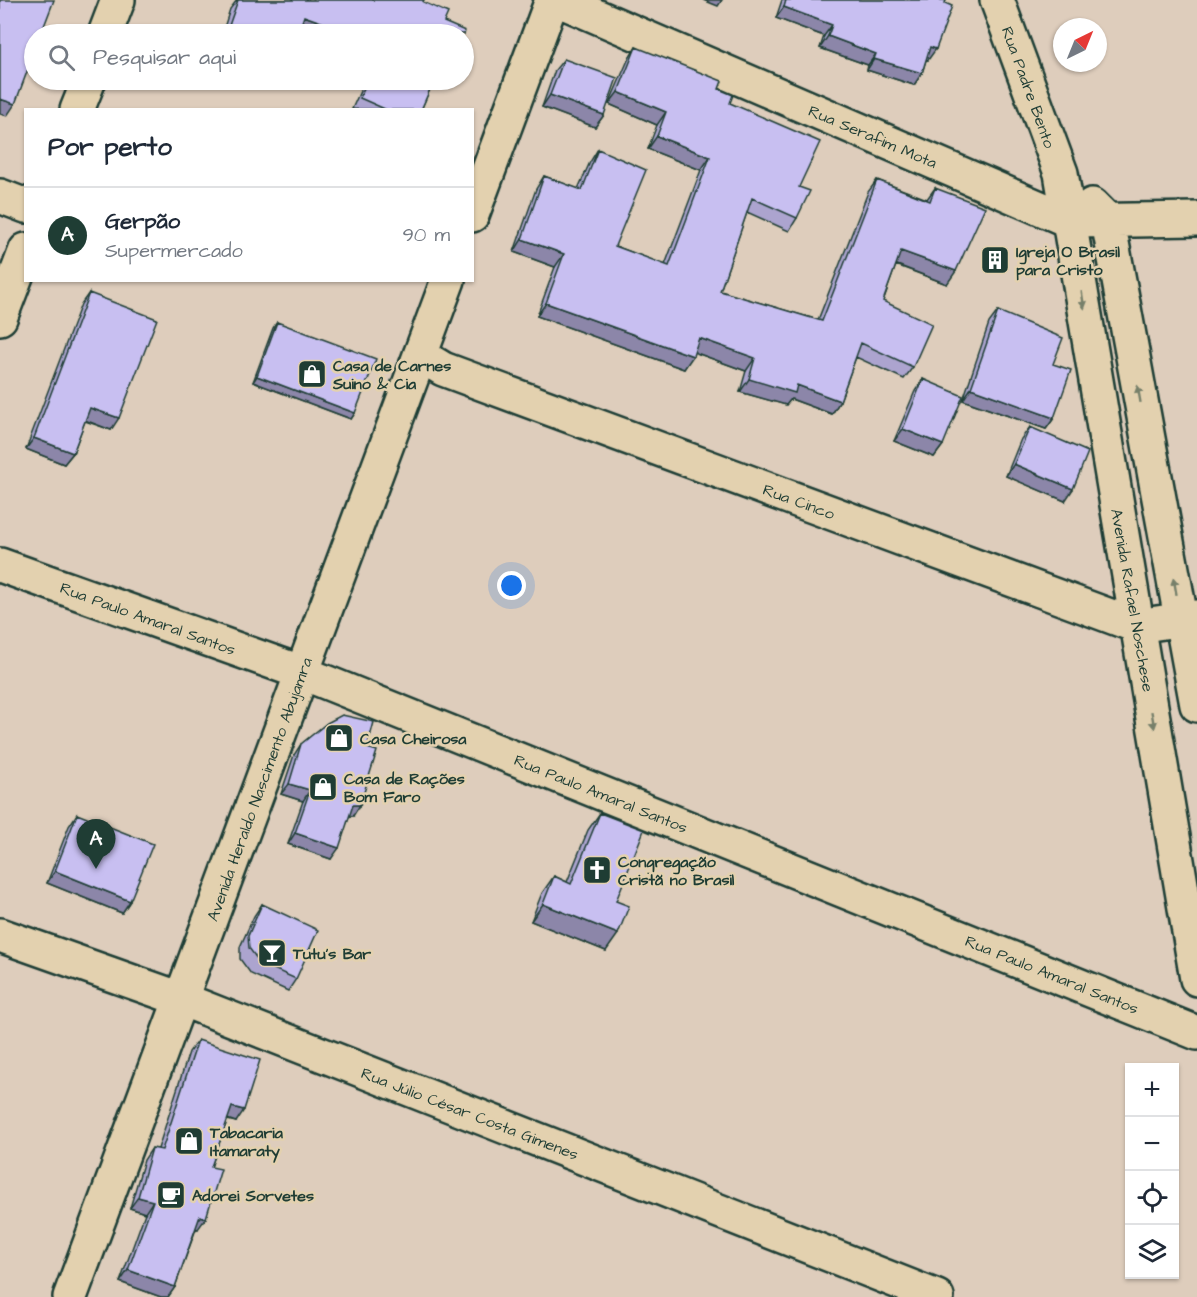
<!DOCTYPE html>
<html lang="pt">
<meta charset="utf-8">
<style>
:root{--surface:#fff;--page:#f6f6f7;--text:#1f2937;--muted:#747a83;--line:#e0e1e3;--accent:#1f3d34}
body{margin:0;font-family:"Architects Daughter",sans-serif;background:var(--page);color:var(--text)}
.controls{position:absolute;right:18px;bottom:18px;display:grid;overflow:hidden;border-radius:0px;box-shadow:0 2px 4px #0004}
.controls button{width:54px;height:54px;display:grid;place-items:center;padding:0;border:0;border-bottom:2px solid var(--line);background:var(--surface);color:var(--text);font:30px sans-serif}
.compass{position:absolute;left:1053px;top:18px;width:54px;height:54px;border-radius:50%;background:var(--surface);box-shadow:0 2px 4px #0004;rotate:43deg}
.you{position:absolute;left:512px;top:586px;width:21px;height:21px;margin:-15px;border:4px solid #fff;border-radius:50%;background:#1a73e8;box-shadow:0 0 0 9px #1a73e833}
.badge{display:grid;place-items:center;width:39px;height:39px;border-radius:50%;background:var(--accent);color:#fff;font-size:20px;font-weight:700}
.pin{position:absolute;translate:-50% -50px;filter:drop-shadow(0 2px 3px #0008)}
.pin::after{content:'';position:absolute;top:32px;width:21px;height:18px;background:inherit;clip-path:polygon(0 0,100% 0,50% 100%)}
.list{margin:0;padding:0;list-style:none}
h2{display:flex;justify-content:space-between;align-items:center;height:78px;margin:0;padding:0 24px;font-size:26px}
h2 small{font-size:20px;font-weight:400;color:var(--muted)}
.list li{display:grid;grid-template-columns:39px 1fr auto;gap:18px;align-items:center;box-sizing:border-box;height:96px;padding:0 24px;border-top:2px solid var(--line)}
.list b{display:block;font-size:22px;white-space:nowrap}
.list p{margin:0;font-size:20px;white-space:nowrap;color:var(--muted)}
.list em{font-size:20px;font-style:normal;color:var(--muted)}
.icon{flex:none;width:33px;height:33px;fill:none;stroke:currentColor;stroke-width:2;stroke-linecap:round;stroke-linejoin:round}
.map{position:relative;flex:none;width:1197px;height:1297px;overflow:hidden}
.search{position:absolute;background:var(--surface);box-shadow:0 2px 4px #0004;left:24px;top:24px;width:450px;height:66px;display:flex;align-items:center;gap:15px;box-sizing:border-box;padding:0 21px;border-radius:33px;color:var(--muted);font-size:22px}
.panel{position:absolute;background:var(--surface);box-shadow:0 2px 4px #0004;left:24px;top:108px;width:450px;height:174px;border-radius:0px}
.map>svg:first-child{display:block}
</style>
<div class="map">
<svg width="1197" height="1297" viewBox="0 0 1197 1297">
<rect width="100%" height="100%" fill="#decdbc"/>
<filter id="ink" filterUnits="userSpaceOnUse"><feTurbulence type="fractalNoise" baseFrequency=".0167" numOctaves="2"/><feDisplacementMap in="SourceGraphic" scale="12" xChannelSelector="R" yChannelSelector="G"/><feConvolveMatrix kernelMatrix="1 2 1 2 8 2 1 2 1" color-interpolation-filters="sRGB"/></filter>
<g filter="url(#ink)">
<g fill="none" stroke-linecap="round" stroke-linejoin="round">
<g stroke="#1f3d34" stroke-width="38">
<path id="minor" d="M559,0l511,221 127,-2
M997,0l64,173 136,806
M105,34l13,-34
M77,110l12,-30
M0,196l26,10
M1092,205l16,16 89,484
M472,215l80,-215
M0,318l26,-68
M420,355l23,14 694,257 60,-9
M0,565l303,108 894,360
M0,935l181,64 756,298
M70,1297l378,-1017"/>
</g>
<use href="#minor" stroke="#e3d1af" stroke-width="33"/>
</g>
<path fill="#aca4cf" stroke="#1f3d34" stroke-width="1.5" d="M237,0h187l-125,29 -1,5h-76l8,-25z
M782,0h164l-18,60h-2l-4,13 -8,12 -47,-15 1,-5 -48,-17 4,-12 -48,-18z
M636,47l83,42 80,98 -2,31 -8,13 -42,-19 -27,79 98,29 50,-128 9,-12 50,19 8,-11 12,96 -51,-19 -13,36 30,66 -9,12 -48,-22 -16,44 -8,13 -41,-15 -5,6 -46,-13 6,-21 -52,-19 -10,17 -147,-53 18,-49 -41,-15 22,-63 8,-13 34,13 12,-27 8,-13 17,97 50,19 36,-95 -53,-21 9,-24 -48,-21 19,-44z
M564,59l40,56 -9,12 -53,-20 13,-37z
M365,80h79l-4,5 -7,-3 -12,28 -69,-1z
M89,293l22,137 -26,-9 -12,32 -9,11 -38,-15 55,-145z
M998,311l55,53 1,54 -8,11 -83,-29 26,-77z
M277,322l78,91 -4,6 -98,-37 20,-54z
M923,379l20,66 -9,12 -40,-16 21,-50z
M1030,427l35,74 -59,-25 15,-37z
M301,744l52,72h-3l-19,43 -43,-15 15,-43 -22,-7 13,-39z
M600,813l16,88 -10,50 -75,-30 11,-28 12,-17 13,6 21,-52z
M77,814l53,87 -8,12 -75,-30 22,-57z
M262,904l34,75 -8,12 -37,-17 -11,-15v-12l14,-31z
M198,1040l38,82 -9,-2 -16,47 -13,62h-2l-21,58 -7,10h-7l-41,-15 25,-69 -15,-5 14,-48 8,-12 6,1 31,-97z"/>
<path fill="#8c86a9" stroke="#1f3d34" stroke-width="1.5" d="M703,0h19l-4,6z
M784,7l48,18 -8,11 -48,-18z
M304,16l51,18h-41l-18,-6z
M828,36l48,18 -8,11 -48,-17z
M930,47l6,2 -8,11 -6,-2z
M874,59l48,14 -8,12 -47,-15z
M431,80h13l-4,5 -10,-4z
M618,92l48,20 -9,13 -48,-21z
M550,95l54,20 -9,12 -53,-20z
M0,99l15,5 -8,12 -7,-2z
M657,136l53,21 -9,13 -53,-21z
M522,239l42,15 -9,13 -41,-15z
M901,251l55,20 -9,13 -55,-21z
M546,303l147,53 -9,13 -147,-53z
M699,338l56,20 -9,13 -55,-20z
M257,376l98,37 -4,6 -98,-37z
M749,379l48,6 43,16 -8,13 -41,-15 -5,6 -46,-13z
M971,388l83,30 -8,11 -83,-29z
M90,408l29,10 -8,12 -29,-11z
M903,429l40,16 -9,12 -40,-16z
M34,438l39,15 -9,11 -38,-15z
M1014,464l59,25 -8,12 -59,-25z
M289,784l21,6 -7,11 -22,-7z
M353,805h7l-7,11h-7z
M295,833l44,15 -8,11 -43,-15z
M55,871l75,30 -8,12 -75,-30z
M543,904l75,30 -12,17 -75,-30z
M232,1107l12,3 -8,12 -12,-4z
M138,1197l15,4 -8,12 -15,-5z
M200,1216l6,2 -8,11 -6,-1z
M128,1270l47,17 -7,10h-7l-41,-15z"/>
<path fill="#c8bff1" stroke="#1f3d34" stroke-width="1.5" d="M0,0h54l-13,34h-7v19l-19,51 -15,-5z
M238,0h186l-1,2 25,11 -4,9 21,9 -1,4v-1h-109l-51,-18 -6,18h-72z
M786,0h160l-1,3 7,3 -16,43 -6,-2 -8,26 -48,-14 2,-5 -48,-18 4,-11 -48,-18z
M636,47l86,34 -3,8 14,6 -3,8 90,39 -21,45 11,4 -13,27 -45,-20 -32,93 102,30 55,-141 53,21 5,-13 50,19 -29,64 -55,-20 -18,50 49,23 -19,43 -52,-24 -21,58 -43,-16 -2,8 -46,-14 6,-21 -56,-20 -6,18 -147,-53 18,-49 -42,-15 22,-63 38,14 16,-41 48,21 -31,76 54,20 41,-109 -53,-21 9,-24 -48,-20z
M564,59l53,19 -13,37 -54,-20z
M368,80h66l-13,30h-34l-27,-12z
M89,293l68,26 -38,99 -29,-10 -17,45 -39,-15z
M998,311l65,27 -10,26 18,6 -17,48 -83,-30z
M277,322l99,37 -21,54 -98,-37z
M923,379l40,17 -20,49 -40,-16z
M1030,427l58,25 -15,37 -59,-25z
M342,715l32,7 -7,26 10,3 -17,54h-7l-14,43 -44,-15 15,-43 -21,-6 12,-40 26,-21z
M600,813l44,17 -28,71 13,5 -11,28 -75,-30 11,-28 17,8z
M77,814l76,30 -23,57 -75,-30z
M262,904l56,26 -22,49 -36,-16 -11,-15 -1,-12z
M198,1040l62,20 -16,50 -12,-3 -21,60 10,2 -15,49 -6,-2 -25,71 -47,-17 25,-69 -15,-4 14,-49 10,2z"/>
<defs><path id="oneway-solid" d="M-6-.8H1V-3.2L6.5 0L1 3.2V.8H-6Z" transform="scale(1.5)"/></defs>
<g fill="#77806b">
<use href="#oneway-solid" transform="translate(1083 300) rotate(81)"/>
<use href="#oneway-solid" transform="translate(1139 394) rotate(-100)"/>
<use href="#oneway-solid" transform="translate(1175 586) rotate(-100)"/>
<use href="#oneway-solid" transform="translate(1153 720) rotate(80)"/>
</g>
</g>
<defs>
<g id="building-square" transform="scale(1.5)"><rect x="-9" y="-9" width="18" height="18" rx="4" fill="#1f3d34" stroke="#e3d1af"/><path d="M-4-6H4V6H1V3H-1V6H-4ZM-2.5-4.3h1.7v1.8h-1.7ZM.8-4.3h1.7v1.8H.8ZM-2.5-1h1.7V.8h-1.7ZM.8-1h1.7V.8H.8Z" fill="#fff"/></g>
<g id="shop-square" transform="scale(1.5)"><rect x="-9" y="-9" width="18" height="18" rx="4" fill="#1f3d34" stroke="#e3d1af"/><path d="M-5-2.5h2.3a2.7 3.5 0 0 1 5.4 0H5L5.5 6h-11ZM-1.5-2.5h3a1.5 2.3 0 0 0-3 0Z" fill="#fff"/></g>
<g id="church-square" transform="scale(1.5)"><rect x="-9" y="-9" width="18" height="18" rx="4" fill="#1f3d34" stroke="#e3d1af"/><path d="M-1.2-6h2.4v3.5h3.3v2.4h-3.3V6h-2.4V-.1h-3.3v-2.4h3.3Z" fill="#fff"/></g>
<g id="bar-square" transform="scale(1.5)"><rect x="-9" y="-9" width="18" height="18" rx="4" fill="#1f3d34" stroke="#e3d1af"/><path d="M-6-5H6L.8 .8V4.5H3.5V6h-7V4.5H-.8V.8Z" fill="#fff"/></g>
<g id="cafe-square" transform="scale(1.5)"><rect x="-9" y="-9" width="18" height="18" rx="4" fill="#1f3d34" stroke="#e3d1af"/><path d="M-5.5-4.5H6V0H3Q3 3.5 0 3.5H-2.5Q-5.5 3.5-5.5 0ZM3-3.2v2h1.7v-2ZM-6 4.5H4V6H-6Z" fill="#fff"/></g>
</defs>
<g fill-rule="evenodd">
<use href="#building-square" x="995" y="260"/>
<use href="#shop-square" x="312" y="374"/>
<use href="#shop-square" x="339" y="738"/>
<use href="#shop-square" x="323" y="787"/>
<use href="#church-square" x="597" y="870"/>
<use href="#bar-square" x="272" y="953"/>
<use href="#shop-square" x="189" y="1141"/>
<use href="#cafe-square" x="171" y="1195"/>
</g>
<g text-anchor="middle" stroke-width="5" stroke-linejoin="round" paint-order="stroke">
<g font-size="16" fill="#1f3d34" stroke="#e3d1af">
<text transform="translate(1029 87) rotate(70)" y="6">Rua Padre Bento</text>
<text transform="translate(873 136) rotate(23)" y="6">Rua Serafim Mota</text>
<text transform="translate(799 501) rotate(20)" y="6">Rua Cinco</text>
<text transform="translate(1133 600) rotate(80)" y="6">Avenida Rafael Noschese</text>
<text transform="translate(148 618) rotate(20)" y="6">Rua Paulo Amaral Santos</text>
<text transform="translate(259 789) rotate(-70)" y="6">Avenida Heraldo Nascimento Abujamra</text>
<text transform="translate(601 793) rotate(22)" y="6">Rua Paulo Amaral Santos</text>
<text transform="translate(1052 974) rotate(22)" y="6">Rua Paulo Amaral Santos</text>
<text transform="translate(470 1113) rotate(21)" y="6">Rua Júlio César Costa Gimenes</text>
</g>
<g font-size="16" font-weight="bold" fill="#1f3d34" stroke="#e3d1af" text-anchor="start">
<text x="1016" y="257">Igreja O Brasil<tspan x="1016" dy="18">para Cristo</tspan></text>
<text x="333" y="371">Casa de Carnes<tspan x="333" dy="18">Suino &amp; Cia</tspan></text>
<text x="360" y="744">Casa Cheirosa</text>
<text x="344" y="784">Casa de Rações<tspan x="344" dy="18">Bom Faro</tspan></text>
<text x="618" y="867">Congregação<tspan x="618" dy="18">Cristã no Brasil</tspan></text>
<text x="293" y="959">Tutu's Bar</text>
<text x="210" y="1138">Tabacaria<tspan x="210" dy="18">Itamaraty</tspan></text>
<text x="192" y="1201">Adorei Sorvetes</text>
</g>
</g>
</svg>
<div class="controls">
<button>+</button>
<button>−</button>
<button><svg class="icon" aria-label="locate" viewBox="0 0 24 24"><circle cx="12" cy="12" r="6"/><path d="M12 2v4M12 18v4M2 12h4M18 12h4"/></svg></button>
<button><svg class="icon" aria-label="layers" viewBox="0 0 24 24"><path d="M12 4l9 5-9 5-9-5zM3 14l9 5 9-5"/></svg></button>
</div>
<svg class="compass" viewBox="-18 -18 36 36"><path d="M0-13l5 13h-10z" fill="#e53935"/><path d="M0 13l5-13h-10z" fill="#747a83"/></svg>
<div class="you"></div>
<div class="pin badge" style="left:96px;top:869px">A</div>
<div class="search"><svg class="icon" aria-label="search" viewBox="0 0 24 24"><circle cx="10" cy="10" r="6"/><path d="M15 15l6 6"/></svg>Pesquisar aqui</div>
<section class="panel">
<h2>Por perto<small></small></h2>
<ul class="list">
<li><span class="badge">A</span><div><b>Gerpão</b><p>Supermercado</p></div><em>90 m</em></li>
</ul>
</section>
</div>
